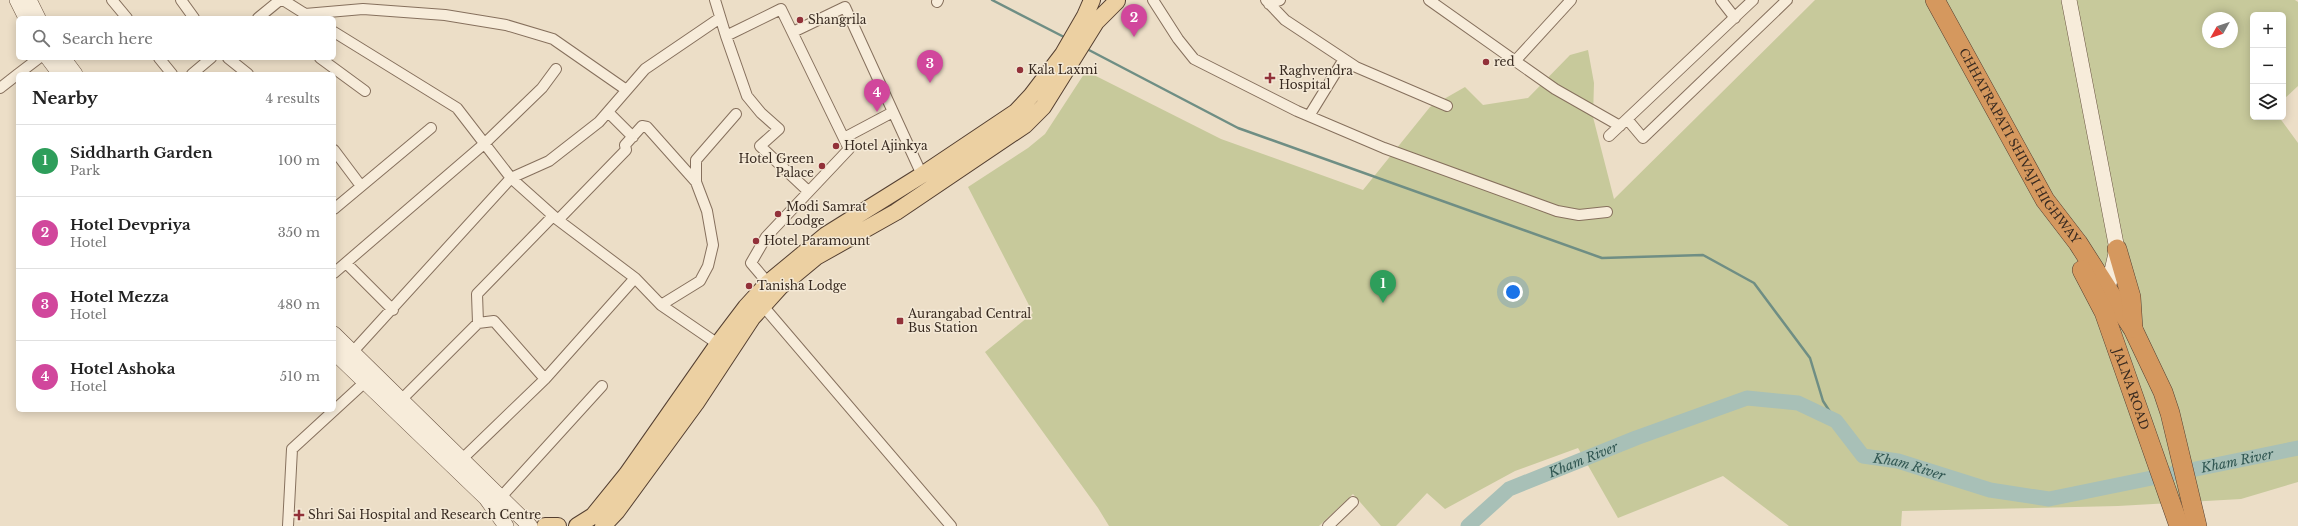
<!DOCTYPE html>
<meta charset="utf-8">
<style>
:root{--surface:#fff;--page:#f2f2f2;--text:#222;--muted:#767676;--line:#e0e0e0;--accent:#923139}
body{margin:0;font-family:"Libre Baskerville",serif;background:var(--page);color:var(--text)}
.controls{position:absolute;right:12px;top:12px;display:grid;overflow:hidden;border-radius:6px;box-shadow:0 2px 10px #0003}
.controls button{width:36px;height:36px;display:grid;place-items:center;padding:0;border:0;border-bottom:1px solid var(--line);background:var(--surface);color:var(--text);font:20px sans-serif}
.compass{position:absolute;left:2202px;top:12px;width:36px;height:36px;border-radius:50%;background:var(--surface);box-shadow:0 2px 10px #0003;rotate:230deg}
.you{position:absolute;left:1513px;top:292px;width:14px;height:14px;margin:-10px;border:3px solid #fff;border-radius:50%;background:#1a73e8;box-shadow:0 0 0 6px #1a73e833}
.badge{display:grid;place-items:center;width:26px;height:26px;border-radius:50%;background:var(--accent);color:#fff;font-size:13px;font-weight:700}
.pin{position:absolute;translate:-50% -33px;filter:drop-shadow(0 1px 2px #0008)}
.pin::after{content:'';position:absolute;top:21px;width:14px;height:12px;background:inherit;clip-path:polygon(0 0,100% 0,50% 100%)}
.list{margin:0;padding:0;list-style:none}
h2{display:flex;justify-content:space-between;align-items:center;height:52px;margin:0;padding:0 16px;font-size:17px}
h2 small{font-size:13px;font-weight:400;color:var(--muted)}
.list li{display:grid;grid-template-columns:26px 1fr auto;gap:12px;align-items:center;box-sizing:border-box;height:72px;padding:0 16px;border-top:1px solid var(--line)}
.list b{display:block;font-size:15px;white-space:nowrap}
.list p{margin:0;font-size:13px;white-space:nowrap;color:var(--muted)}
.list em{font-size:13px;font-style:normal;color:var(--muted)}
.icon{flex:none;width:22px;height:22px;fill:none;stroke:currentColor;stroke-width:2;stroke-linecap:round;stroke-linejoin:round}
.map{position:relative;flex:none;width:2298px;height:526px;overflow:hidden}
.search{position:absolute;background:var(--surface);box-shadow:0 2px 10px #0003;left:16px;top:16px;width:320px;height:44px;display:flex;align-items:center;gap:10px;box-sizing:border-box;padding:0 14px;border-radius:6px;color:var(--muted);font-size:15px}
.panel{position:absolute;background:var(--surface);box-shadow:0 2px 10px #0003;left:16px;top:72px;width:320px;height:340px;border-radius:6px}
.map>svg:first-child{display:block}
</style>
<div class="map">
<svg width="2298" height="526" viewBox="0 0 2298 526">
<rect width="100%" height="100%" fill="#ecdec7"/>
<path fill="#c7c99b" fill-rule="evenodd" d="M1815,0h480l3,2v84l-15,14v-85h-30v102h26l19,26v339l-57,17 -123,7 -216,5 -1,15h-112l-66,-50 -105,42 -40,-70 -63,23 -70,38 -18,-16 -31,33h-15l-28,-32 -34,32h-210l-11,-18 -113,-156 48,-39 -65,-126 60,-39 17,-14 41,-63 135,68 142,51 67,-83 35,-20 18,18 45,-7 42,-43 18,-5 6,33 -1,34 21,82zM2208,18h24v24h-24z"/>
<g fill="none" stroke-linecap="round" stroke-linejoin="round">
<path stroke="#6f8e84" stroke-width="2.5" d="M992,0l74,38
M1087,49l151,79 364,130 101,-3 51,28 56,75 13,43 13,20"/>
<path stroke="#a8c0b7" stroke-width="15" id="s1" d="M1468,526l41,-37 127,-51 111,-40 51,5 38,18 27,35 35,5 92,29 59,9 249,-51"/>
<g stroke="#86705d" stroke-width="12">
<path id="street" d="M112,0l15,18
M181,0l13,18
M283,0l27,17
M715,0l11,36 55,-27 68,140 -83,88 -15,26 17,20
M1153,0l25,39 16,20 103,52 87,37 173,63 22,4 28,-3
M1266,0l19,20 71,47 91,39
M1429,0l126,89 65,37
M1721,0l14,18
M937,2l1,-2
M1269,4l11,-4
M305,14l58,-5 82,6 61,10 47,14 72,50
M258,18l22,-18
M334,32l123,76 54,70 47,42 77,58 26,27 57,39
M793,32l52,-25 77,168
M726,36l21,60 14,17 18,16 -19,17 48,45
M159,58l13,16
M228,58l20,16
M320,58l45,33
M1516,60l55,-60
M18,74l21,-16
M192,74l19,-16
M0,88l18,-14
M608,112l25,25
M1309,116l35,-57
M1627,119l16,19 144,-138
M1609,136l144,-136
M844,138l49,-26
M334,150l27,36
M334,209l97,-81
M558,220l68,-70 -1,-5 17,-19 5,1 49,55
M346,263l47,47
M334,273l150,-129 58,-56 14,-19
M661,305l39,-24 8,-15 5,-21 -6,-34 -11,-29v-22l40,-46
M763,306l188,220
M478,323l-1,-29 76,-78
M348,357l163,-179 38,-17 50,-39 46,-53 75,-51
M401,400l77,-77 16,-2 51,58
M458,463l87,-84 90,-101
M501,497l101,-111
M288,526l4,-77 73,-67
M1328,526l25,-24"/>
</g>
<g stroke="#685240" stroke-width="16">
<path id="secondary" d="M17,0l9,18
M29,0l9,18
M2069,0l48,249 -11,48
M48,58l12,16
M63,58l12,16
M334,334l196,192
M334,352l152,146 20,28"/>
</g>
<g stroke="#543f31" stroke-width="18">
<path id="primary" d="M545,526h13
M577,526l16,-10 34,-42 91,-130 28,-37 22,-24 58,-48 96,-60 94,-63 15,-16 32,-42 22,-38 7,-16
M603,526l14,-15 79,-108 56,-85 29,-32 35,-29 80,-45 129,-87 18,-18 53,-85 21,-21"/>
</g>
<g stroke="#543f31" stroke-width="20">
<g id="highway">
<path id="s2" d="M1935,0l110,200 33,43 55,86 30,63 7,21 27,113"/>
<path d="M2117,249l14,48 2,31"/>
<path id="s3" d="M2082,270l22,42 75,214"/>
</g>
</g>
<use href="#street" stroke="#f7ecda" stroke-width="10"/>
<use href="#secondary" stroke="#f7ecda" stroke-width="15"/>
<use href="#primary" stroke="#ecd0a2" stroke-width="16"/>
<use href="#highway" stroke="#d5985e" stroke-width="19"/>
</g>
<g fill="#923139" stroke="#f4e9d6" stroke-width="1.5">
<circle cx="800" cy="20" r="4"/>
<circle cx="1486" cy="62" r="4"/>
<circle cx="1020" cy="70" r="4"/>
<path d="M1268 72h4v4h4v4h-4v4h-4v-4h-4v-4h4z"/>
<circle cx="836" cy="146" r="4"/>
<circle cx="822" cy="166" r="4"/>
<circle cx="778" cy="214" r="4"/>
<circle cx="756" cy="241" r="4"/>
<circle cx="749" cy="286" r="4"/>
<rect x="896" y="317" width="8" height="8" rx="2"/>
<path d="M297 509h4v4h4v4h-4v4h-4v-4h-4v-4h4z"/>
</g>
<g text-anchor="middle" stroke-width="3" stroke-linejoin="round" paint-order="stroke">
<g font-size="12" fill="#382a20" stroke="#f4e9d6" text-anchor="start">
<text x="808" y="24">Shangrila</text>
<text x="1494" y="66">red</text>
<text x="1028" y="74">Kala Laxmi</text>
<text x="1279" y="75">Raghvendra<tspan x="1279" dy="14">Hospital</tspan></text>
<text x="844" y="150">Hotel Ajinkya</text>
<text x="814" y="163" text-anchor="end">Hotel Green<tspan x="814" dy="14">Palace</tspan></text>
<text x="786" y="211">Modi Samrat<tspan x="786" dy="14">Lodge</tspan></text>
<text x="764" y="245">Hotel Paramount</text>
<text x="757" y="290">Tanisha Lodge</text>
<text x="908" y="318">Aurangabad Central<tspan x="908" dy="14">Bus Station</tspan></text>
<text x="308" y="519">Shri Sai Hospital and Research Centre</text>
</g>
<g font-size="12" fill="#382a20" stroke="#f4e9d6">
<text dy="4" stroke="none"><textPath href="#s2" startOffset="169">CHHATRAPATI SHIVAJI HIGHWAY</textPath></text>
<text dy="4" stroke="none"><textPath href="#s3" startOffset="129">JALNA ROAD</textPath></text>
</g>
<g font-size="13" font-style="italic" fill="#305651" stroke="#f4e9d6">
<text dy="5" stroke="none"><textPath href="#s1" startOffset="135">Kham River</textPath></text>
<text dy="5" stroke="none"><textPath href="#s1" startOffset="831">Kham River</textPath></text>
<text dy="5" stroke="none"><textPath href="#s1" startOffset="495">Kham River</textPath></text>
</g>
</g>
</svg>
<div class="controls">
<button>+</button>
<button>−</button>
<button><svg class="icon" aria-label="layers" viewBox="0 0 24 24"><path d="M12 4l9 5-9 5-9-5zM3 14l9 5 9-5"/></svg></button>
</div>
<svg class="compass" viewBox="-18 -18 36 36"><path d="M0-13l5 13h-10z" fill="#e53935"/><path d="M0 13l5-13h-10z" fill="#767676"/></svg>
<div class="you"></div>
<div class="pin badge" style="left:1383px;top:303px;background:#2e9e5b">1</div>
<div class="pin badge" style="left:1134px;top:37px;background:#d1479c">2</div>
<div class="pin badge" style="left:930px;top:83px;background:#d1479c">3</div>
<div class="pin badge" style="left:877px;top:112px;background:#d1479c">4</div>
<div class="search"><svg class="icon" aria-label="search" viewBox="0 0 24 24"><circle cx="10" cy="10" r="6"/><path d="M15 15l6 6"/></svg>Search here</div>
<section class="panel">
<h2>Nearby<small>4 results</small></h2>
<ul class="list">
<li><span class="badge" style="background:#2e9e5b">1</span><div><b>Siddharth Garden</b><p>Park</p></div><em>100 m</em></li>
<li><span class="badge" style="background:#d1479c">2</span><div><b>Hotel Devpriya</b><p>Hotel</p></div><em>350 m</em></li>
<li><span class="badge" style="background:#d1479c">3</span><div><b>Hotel Mezza</b><p>Hotel</p></div><em>480 m</em></li>
<li><span class="badge" style="background:#d1479c">4</span><div><b>Hotel Ashoka</b><p>Hotel</p></div><em>510 m</em></li>
</ul>
</section>
</div>
